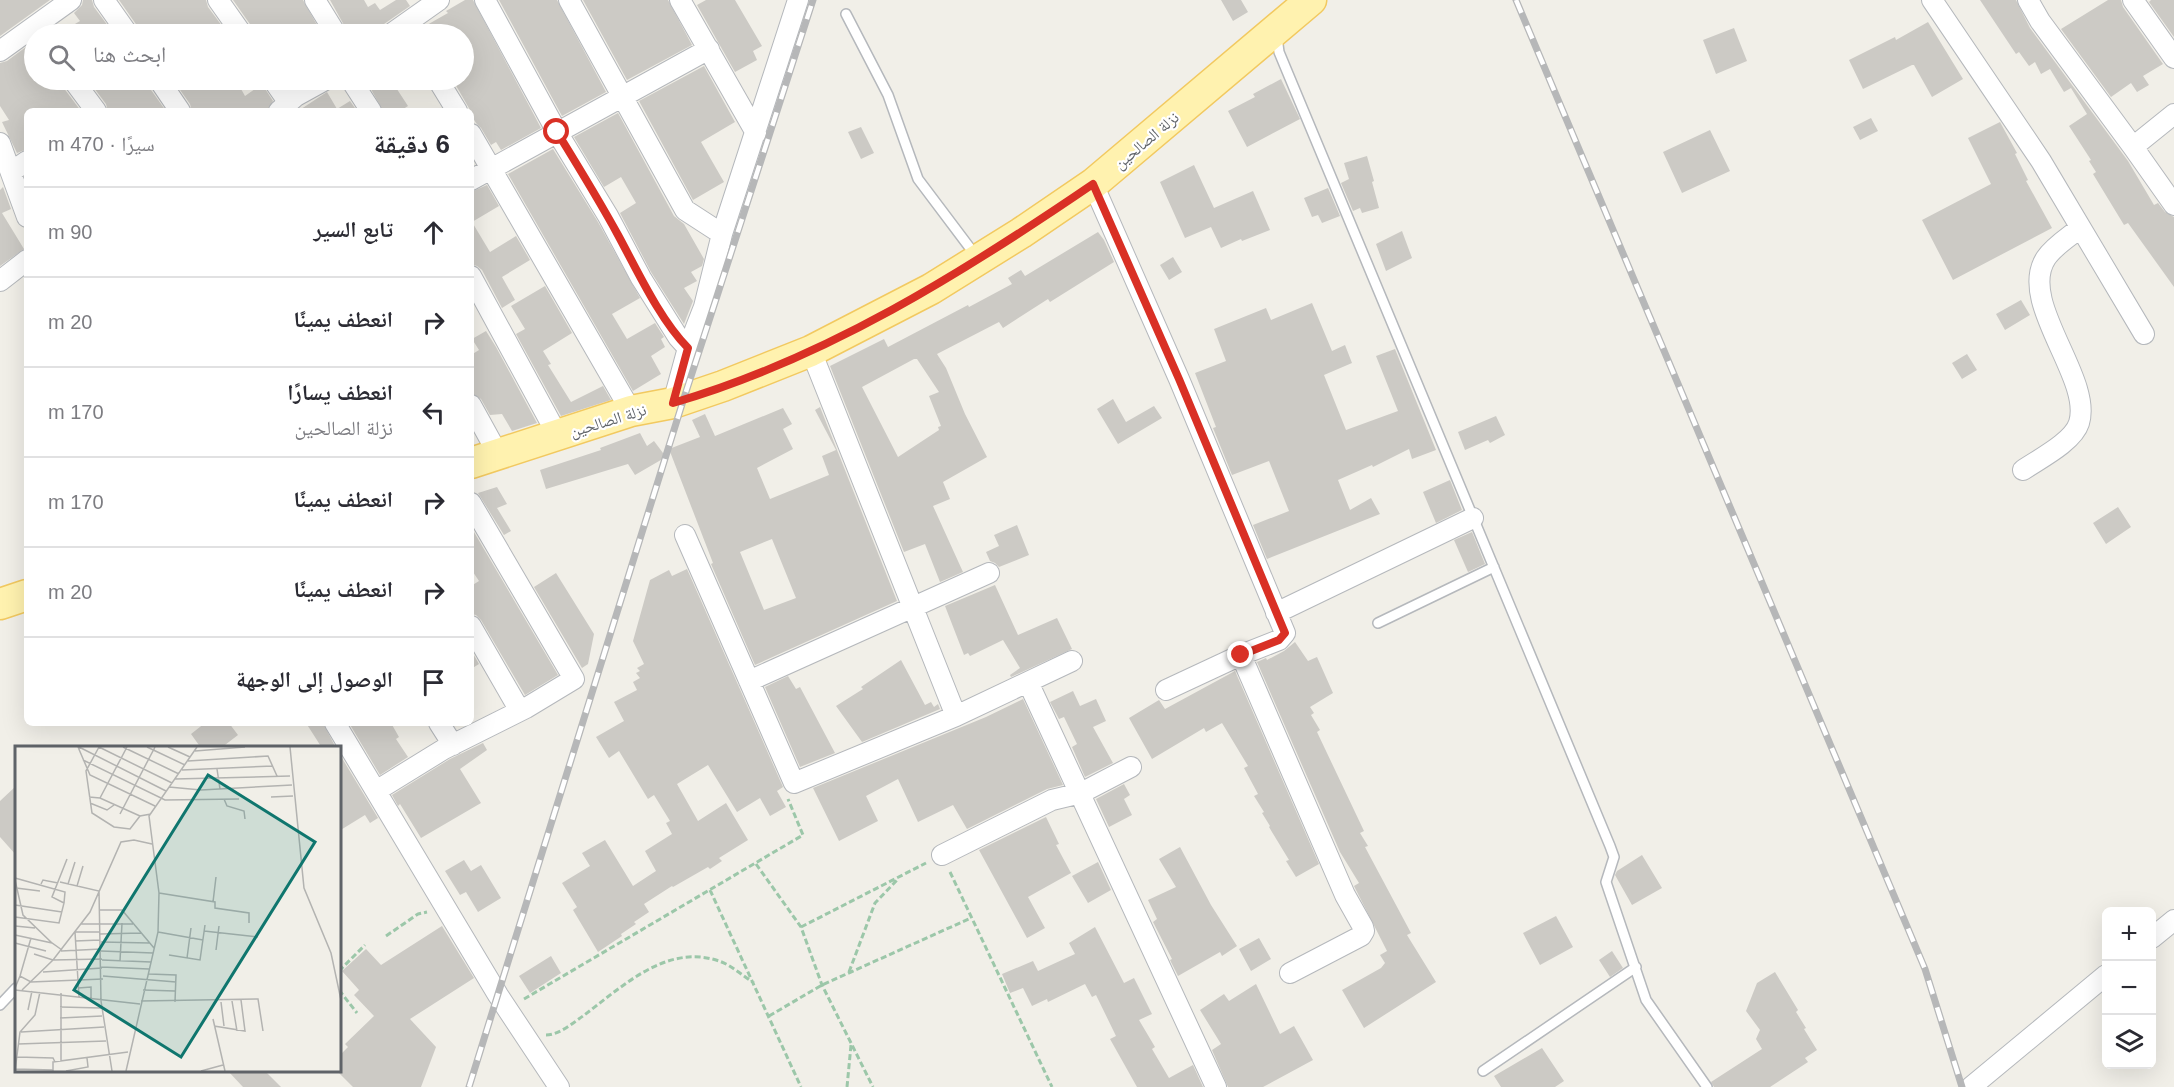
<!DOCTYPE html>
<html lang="ar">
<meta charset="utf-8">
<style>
:root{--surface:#fff;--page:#f7f7f7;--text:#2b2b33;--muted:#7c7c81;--line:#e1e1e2}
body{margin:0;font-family:Arial,"Noto Naskh Arabic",sans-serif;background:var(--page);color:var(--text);direction:rtl}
.controls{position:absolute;right:18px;bottom:18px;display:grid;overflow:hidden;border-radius:9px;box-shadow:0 6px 24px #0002}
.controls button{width:54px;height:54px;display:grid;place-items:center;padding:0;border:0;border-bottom:2px solid var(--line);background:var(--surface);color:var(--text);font:30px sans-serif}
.stop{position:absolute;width:18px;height:18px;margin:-14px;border:4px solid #d93025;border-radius:50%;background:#fff}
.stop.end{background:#d93025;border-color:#fff;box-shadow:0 2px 6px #0008}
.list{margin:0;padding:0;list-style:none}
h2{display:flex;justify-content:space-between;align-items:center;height:78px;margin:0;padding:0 24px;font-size:26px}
h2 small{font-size:20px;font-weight:400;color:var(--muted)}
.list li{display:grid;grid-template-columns:39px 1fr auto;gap:18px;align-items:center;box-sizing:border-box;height:90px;padding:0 24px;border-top:2px solid var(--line)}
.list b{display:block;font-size:22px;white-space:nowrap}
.list p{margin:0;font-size:20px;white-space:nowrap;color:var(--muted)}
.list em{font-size:20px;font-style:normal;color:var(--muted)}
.icon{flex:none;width:33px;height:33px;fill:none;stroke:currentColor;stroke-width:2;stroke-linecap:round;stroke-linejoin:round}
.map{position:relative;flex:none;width:2174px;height:1087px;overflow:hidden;direction:ltr}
.search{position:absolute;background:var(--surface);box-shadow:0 6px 24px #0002;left:24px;top:24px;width:450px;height:66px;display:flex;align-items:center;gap:15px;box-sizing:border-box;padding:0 21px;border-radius:33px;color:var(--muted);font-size:22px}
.panel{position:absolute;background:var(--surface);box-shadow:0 6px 24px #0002;left:24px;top:108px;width:450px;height:618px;border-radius:9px;direction:rtl}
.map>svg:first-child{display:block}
</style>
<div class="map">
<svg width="2174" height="1087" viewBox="0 0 2174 1087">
<rect width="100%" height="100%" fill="#f1efe8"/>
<path fill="#cccac5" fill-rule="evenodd" d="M0,0h50l-50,36z
M83,0h9l2,7 20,27h-56l22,-13 -6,-8 8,-8z
M119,0h87l2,7 20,27h-88l-2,-7z
M233,0h70l19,34h-68l-2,-7z
M330,0h34l4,7 7,-4 5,7 16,-10h10l4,6 -26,18 -8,10h-27z
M465,0h8l68,128 -40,22 -5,-8 -5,3 -10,-17 -5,-5 -3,-5 1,-1 -20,-35 10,-2v-46h-53l37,-21 -2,-2z
M499,0h58l49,92 -44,24z
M583,0h85l24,45 -65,35z
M706,0h29l27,46 -9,5 4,9 -22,12 -38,-67z
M1221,0h20l7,12 -15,9z
M1980,0h36l14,28 98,133 26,44 4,-2 7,9 9,5v70l-46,-64 -4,2 -31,-51 3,-2 -7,-11 2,-1 -22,-34 18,-12 -16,-26 -7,4 -14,-23 -9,5 -6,-12 -6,4 -10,-14 -3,2z
M2108,0h13l2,7 40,57 -20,12 6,9 -12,7 -6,-9 -20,14 -50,-68z
M2151,0h23v37l-25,-35z
M1928,22l35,57 -31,18 -18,-32h-2l-49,24 -14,-29 46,-23 1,3z
M1734,28l13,33 -31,13 -13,-34z
M34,41v39h27l2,7 18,24h-54v38l-10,4 -15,-31 7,-2 -9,-14v-43l7,-2z
M704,66l31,56 -34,20 23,40 -31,18 -54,-99z
M1281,79l19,40 -53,28 -19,-36 27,-14 -2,-3z
M88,80h59l2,7 17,24h-58l-2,-7z
M173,80h63l9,16 17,-12 11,17 -6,10h-75l-2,-7z
M366,80h25l17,26 -8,5h-17z
M327,92l10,17 13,-8 7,10h-59z
M618,113l56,103 10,8 20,35 -2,7 -11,6 6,9 -13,7 9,13 -9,23 -33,-52 -31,-59 16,-10 -15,-26 -17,10 -30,-50z
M1871,118l7,13 -18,9 -7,-13z
M2000,122l17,31 -2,1 13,26 -2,1 26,47 -99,52 -31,-60 69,-36 -23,-46z
M861,127l13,26 -13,6 -13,-27z
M1710,130l20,41 -48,22 -19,-41z
M553,149l45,73 42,76 -28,16 15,25 28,-16 9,14 -3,2 4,8 -14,9 10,18 -28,17 -125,-217z
M1367,156l7,25 -2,1 7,26 -17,5 -2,-5 -7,3 -12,-28 8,-4 -5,-16z
M1194,165l20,43 39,-17 17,39 -28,11 -1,-2 -20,9 -10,-21 -26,11 -25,-56z
M487,185l12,21 -27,16 18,30 26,-16 14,24 -28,17 13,23 -13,8 -20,-38 -5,-4 -6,-2v-72z
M3,187l8,22 -9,4 22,36 -24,17v-76z
M1328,188l12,28 -18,7 -4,-8 -6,2 -8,-19z
M1402,231l10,27 -26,13 -10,-27z
M1098,232l6,8 10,22 -64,40 -2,-3 -45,29 -4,-6 -62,32 9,14 19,46 22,43 -44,25 7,17 -17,7 30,66 -23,10 -15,-38 -21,8 -74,-186 54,-27 4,8 80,-42 1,2 43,-23 -4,-6 13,-8 4,6zM914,359h3l22,33 -10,4 12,30 -3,1 1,3 -41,27 -36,-70z
M1173,257l9,15 -13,8 -9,-15z
M545,286l27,47 -29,18 8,13 -3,1 23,37 32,-16 8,14 -50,16 -45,-82 9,-5 -14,-23z
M2021,300l9,15 -25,15 -9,-16z
M1312,303l20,48 13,-6 7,18 -28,12 22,55 52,-19 -22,-55 19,-7 41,101 -24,9 -3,-10 -36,18 -1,-2 -34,15 12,30 21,-12 9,16 -113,45 -14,-34 36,-14 -20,-50 -37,14 -19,-47 3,-1 -21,-54 31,-12 -12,-32 52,-21 5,12z
M486,331l10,16 41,76 -25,8 -10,-17 -12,1 -9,-16 -10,-6v-38l8,-5 -7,-11z
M1967,354l10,16 -15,9 -10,-16z
M1113,399l13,23 28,-16 8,12 -44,26 -21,-35z
M820,407l77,194 -142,64 -44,-101 2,-1 -44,-114 31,-12 -8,-17 13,-6 10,22 68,-28 9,16 -9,5 10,20 -36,19 13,31 59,-24 -7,-19 14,-6 -21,-40zM772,539l24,59 -32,12 -24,-58z
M1496,416l9,19 -15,8 -2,-3 -23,10 -7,-18z
M640,433l7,13 7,-5 12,16 -31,18 -7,-11 -82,25 -6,-19 61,-20 -1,-2z
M1450,480l12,30 -26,13 -13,-31z
M497,487l10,17 -10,4 14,23 -7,4 -26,-42z
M2118,507l13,20 -25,17 -13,-21z
M1017,525l12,30 -30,12 -4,-4 -5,-2 -4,-9 13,-6 -5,-11z
M471,527l87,148 -33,20 -44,-75 -5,-5 -5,-1v-28l8,-5 -8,-12z
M1472,532l13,32 -17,8 -14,-32z
M687,569l96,218 -6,4 9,16 -16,9 -10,-18 -23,14 -29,-47 -31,19 21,37 28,-18 22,37 -29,18 3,3 -12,8 -2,-2 -35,20 -1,-1 -28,18 5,8 -15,10 2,2 -15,10 1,2 -24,16 -25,-42 4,-3 -15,-24 28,-17 -8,-13 23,-13 28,46 23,-15 -11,-20 27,-17 -6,-11 4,-2 -16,-26 -6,4 -29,-48 -10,7 -13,-21 28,-16 -10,-19 23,-12 -4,-8 7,-4 -4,-5 4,-2 -3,-3 7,-4 -11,-23 17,-61 19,-10 3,6z
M556,573l38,61 -6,30 -6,4 -48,-81z
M995,585l23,50 39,-17 15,31 -61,28 -1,-2 10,-7 -17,-28 -33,16 -2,-3 -4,2 -19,-49z
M1295,642l13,19 9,-4 16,36 -23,14 4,6 -3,2 9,15 -3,2 47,99 -4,2 8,13 -3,1 46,86 -4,2 29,47 -72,46 -22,-38 39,-22 4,-5 -5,-8 7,-4 -31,-61 -2,-4 5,-3 -19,-31 -83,-190 9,-4 1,2 17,-9z
M471,650l8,14 -8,5z
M901,660l24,45 6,-3 3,5 4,-3 2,5 -78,33 -26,-36 27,-17 -2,-2z
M1235,671l84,193 -23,13 -10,-16 3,-1 -20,-33 1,-1 -8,-13 2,-1 -10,-16 4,-2 -14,-26 4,-2 -26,-43 -16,9 -2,-4 -52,31 -23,-41 30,-18 6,9z
M788,676l8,13 4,-2 35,66 -35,14 -35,-80z
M1073,691l7,15 16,-7 10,22 -13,6 20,36 -28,14 -13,-30 5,-3 -13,-27 -5,2 -9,-17z
M1023,699l40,86 -16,4 -80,40 -14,-24 -35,17 -20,-43 -32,17 12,25 -39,20 -26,-53 173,-71z
M205,723h24l9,12 -17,13h-20l-10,-14z
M306,723h17l13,25h-14z
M349,723h42l8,14 -3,2 12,18 -28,18z
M483,743l4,7 -27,19 21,34 -60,35 -21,-34 -2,2 -6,-11 58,-36z
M339,753l39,65 -8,5 -5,-8 -26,16z
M1124,784l6,11 -6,4 8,16 -23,12 -13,-28z
M16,786v69l-16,-18v-36z
M1046,817l13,27 -3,1 15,28 -43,24 17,31 -18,10 -48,-88z
M1180,847l31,58 26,41 -15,10 -2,-4 -42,24 -8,-16 2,-1 -19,-37 4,-3 -9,-19 28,-13 -17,-28z
M1642,855l20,33 -30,17 -17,-30 2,-4z
M464,860l7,11 10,-6 20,33 -23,14 -12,-20 -6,3 -15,-24z
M1098,862l13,28 -23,13 -16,-27z
M1556,916l17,31 -33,18 -17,-32z
M442,926l32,52 -64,41 26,28 -15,40h-68l-14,-14v-17l9,-9 -3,-3 29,-28 -20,-21 5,-5 -17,-19 24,-22 15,16z
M1095,927l29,56 10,-5 18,36 -13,6 16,27 -3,2 17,29 24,-13 10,22h-66l-27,-48 6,-3 -20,-41 -4,2 -7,-13 -37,18 -1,-3 -15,7 -9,-18 -13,5 -8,-19 31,-13 5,10 37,-17 -6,-11z
M1259,938l12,21 -20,12 -12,-22z
M1612,951l11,17 -13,9 -11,-17z
M551,956l10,17 -31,20 -11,-17z
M1775,972l23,38 -2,2 10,16 -2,1 13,21 -12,8 3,4 -38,25h-56l-3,-5 51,-33 -6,-10 4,-9 -14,-19 11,-28z
M1256,984l24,50 14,-8 19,34 -50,27h-35l-16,-37 9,-6 -21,-34 24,-16 5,7z
M1542,1048l22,33 -9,6h-54l-7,-11z
M228,1071h37l16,16h-38z"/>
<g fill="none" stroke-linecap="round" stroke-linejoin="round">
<g stroke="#b5b8bc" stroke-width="12">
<path id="service" d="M846,14l42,81 30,84 58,77
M1277,37l2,15 331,794 4,11 -8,25 40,118 61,87
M1378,623l116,-56
M0,1005l16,-17
M1483,1071l153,-104"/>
</g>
<g stroke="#b5b8bc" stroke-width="22">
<path id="minor" d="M104,0l24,34
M218,0l24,34
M315,0l21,34
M485,0l72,132 51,84 33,62 37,59 10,11
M569,0l116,210 37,24
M680,0l76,133
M1932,0l109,161 103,173
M2028,0l12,21 93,126 41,58
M2133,0l41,58
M391,34l48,-34
M0,51l71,-51
M73,80l23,31
M159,80l21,31
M273,80l16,23
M351,80l20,31
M438,80l19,31
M279,111l17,-15 29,-16
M471,134l160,277
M0,143l27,74
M2133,147l41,-33
M11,172l16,-11
M471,180l238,-131
M1093,184l86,195 106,254 -6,7 -38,15 104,240 18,32 1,4 -3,5 -71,37
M471,276l87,160
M0,281l27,-21
M811,351l145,365
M673,403l15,-55 16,-41 18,-73 76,-234
M471,405l27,49
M2023,470c16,-11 50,-28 56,-47 14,-45 -62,-121 -33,-165 8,-12 23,-21 34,-30
M685,535l109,248 162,-67 116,-55
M1276,613l197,-95
M471,626l49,85
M749,681l240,-108
M1028,682l188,405
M1166,690l75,-35
M335,723l163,272 61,92
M439,723l14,22
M376,791l68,-42 82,-41 48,-29 -103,-176
M942,855l110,-55 29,-7 50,-26
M2152,938l22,-18
M1971,1087l135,-112"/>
</g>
<g stroke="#f2c960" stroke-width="33">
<path id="primary" d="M471,463l160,-52 42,-8 50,-17 88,-35 120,-62 90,-56 72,-49 218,-184
M0,604l27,-9"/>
</g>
<path stroke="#9cc7a9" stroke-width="3" stroke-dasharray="6 3" stroke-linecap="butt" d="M756,864l45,63 21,58 51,102
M950,872l102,215
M710,890l91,197
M801,927l125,-64
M386,936l32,-22 9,-2
M339,971l26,-26
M849,972l26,-69 23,-24
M339,990l18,23
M524,999l279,-164 -15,-36
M769,1016l53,-31 149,-67
M546,1035c13,0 27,-12 37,-19 39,-29 83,-73 136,-55 12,4 24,15 35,22
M847,1087l4,-42"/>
<use href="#service" stroke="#fff" stroke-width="9"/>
<use href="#minor" stroke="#fff" stroke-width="20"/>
<use href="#primary" stroke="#fff2af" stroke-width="30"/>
<g stroke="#b6b7b8" stroke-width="7">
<path id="rail" d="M1516,0l409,969 37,118
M469,1087l214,-686 130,-401"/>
</g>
<use href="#rail" stroke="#fff" stroke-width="4.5" stroke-dasharray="14" stroke-linecap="butt"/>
</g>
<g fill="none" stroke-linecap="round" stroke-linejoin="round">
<path stroke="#d93025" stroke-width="8" d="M557,132c21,34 42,68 61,103 19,35 42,85 70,113l-15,55c152,-44 291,-131 420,-219l86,195 106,254 -6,7 -38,15"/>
</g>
<g text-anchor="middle" stroke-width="4.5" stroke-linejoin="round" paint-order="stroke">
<g font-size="16" fill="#5f6368" stroke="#fff">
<text transform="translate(1146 140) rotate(-40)" y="6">نزلة الصالحين</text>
<text transform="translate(608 420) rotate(-17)" y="6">نزلة الصالحين</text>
</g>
</g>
<g transform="translate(15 746)">
<rect width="326" height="326" fill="#f1efe8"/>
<path fill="none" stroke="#b3b3b1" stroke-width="1.5" d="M63,1l12,28 65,31M64,1l87,44M84,1l-13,24 6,42 22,14 16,2 10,-13 11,-2M84,1l73,36M108,1l56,27M132,1l38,18M153,1l22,10M275,1l14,141 27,65 10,47M180,5l50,-4M68,14l82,40 74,-1M173,15l80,-5 9,20M202,23l3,20M167,24l91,-4M160,33l115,-3M154,41l32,3 91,-5M74,51l11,1 40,18M256,51l22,-1M85,52l27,-51M209,53l3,7 17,5 1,8M75,57l17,7 7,-5M105,68l35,-67M0,132l50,14 -1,11M0,134l8,35 29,28M45,136l39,9 2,110 11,70M26,138l2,-4 15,3M53,138l7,-22M62,140l6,-20M1,142l24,3M144,147l56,9v6l34,5v10M198,156l3,-25M0,159l47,7M85,164h22l32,38M0,171l44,6 5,-20 -12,-6 15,-38M66,178h52M0,180l20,2M189,185l54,6M143,186l45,8M85,188l41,-1M0,189l37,8 10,7M60,195l25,-1M86,196l49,1M0,197l31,8M201,204l3,-24M46,205l40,-2M86,205l52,2M19,208l19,6 49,-1M154,209l31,5 5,-35M172,212l4,-30M87,214l49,2M105,215l2,-38M86,221l48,2M28,226l59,-4M134,228l27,1 -1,27M5,230l11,-38M88,230l73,6M0,242l5,-12 11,6 72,-3M63,242l13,-1v12M0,244l125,14M7,244l31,-30 37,-48 31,-70 13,-2 18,4M128,244l32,1M64,251l-4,-65h25M126,255l117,-2 5,32M217,255l5,30M206,256l3,24M45,261l41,1M13,264l4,-19M45,272l42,-2M198,273l12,52M199,280l31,5 -4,-31M6,286l83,-5M3,298l88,-3M2,311l36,1 2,4M46,315v-68M0,323l38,1M0,325l5,-39 15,-17 5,-23M38,325v-9l75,-10M51,325l22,-4 -1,-9M111,325l32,-139 1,-39 -10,-77 48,-69M186,325l22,-6"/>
<path fill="#0f766e" fill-opacity="0.15" stroke="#0f766e" stroke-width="3" d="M193,29l107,67 -134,215 -107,-67z"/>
<rect width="326" height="326" fill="none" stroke="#5f6368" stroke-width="3"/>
</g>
</svg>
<div class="controls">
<button>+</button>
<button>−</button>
<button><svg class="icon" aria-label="layers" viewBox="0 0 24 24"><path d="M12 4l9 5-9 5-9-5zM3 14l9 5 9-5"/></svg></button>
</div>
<div class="stop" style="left:557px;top:132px"></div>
<div class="stop end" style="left:1241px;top:655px"></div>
<div class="search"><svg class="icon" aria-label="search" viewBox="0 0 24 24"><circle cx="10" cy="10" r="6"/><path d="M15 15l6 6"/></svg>ابحث هنا</div>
<section class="panel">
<h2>6 دقيقة<small>سيرًا · 470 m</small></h2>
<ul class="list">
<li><svg class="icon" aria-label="ahead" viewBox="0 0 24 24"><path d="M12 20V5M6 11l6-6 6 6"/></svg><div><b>تابع السير</b></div><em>90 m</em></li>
<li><svg class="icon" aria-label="right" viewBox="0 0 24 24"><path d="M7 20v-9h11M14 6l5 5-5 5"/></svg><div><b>انعطف يمينًا</b></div><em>20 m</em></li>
<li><svg class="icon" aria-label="left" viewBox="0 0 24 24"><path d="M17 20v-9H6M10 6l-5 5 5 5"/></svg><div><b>انعطف يسارًا</b><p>نزلة الصالحين</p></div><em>170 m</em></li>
<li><svg class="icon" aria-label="right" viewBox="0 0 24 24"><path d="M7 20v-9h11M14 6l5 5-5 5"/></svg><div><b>انعطف يمينًا</b></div><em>170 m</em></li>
<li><svg class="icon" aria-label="right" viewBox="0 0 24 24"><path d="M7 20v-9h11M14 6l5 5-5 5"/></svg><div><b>انعطف يمينًا</b></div><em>20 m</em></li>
<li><svg class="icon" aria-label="arrive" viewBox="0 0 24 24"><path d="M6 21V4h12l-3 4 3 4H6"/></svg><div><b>الوصول إلى الوجهة</b></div></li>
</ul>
</section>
</div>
